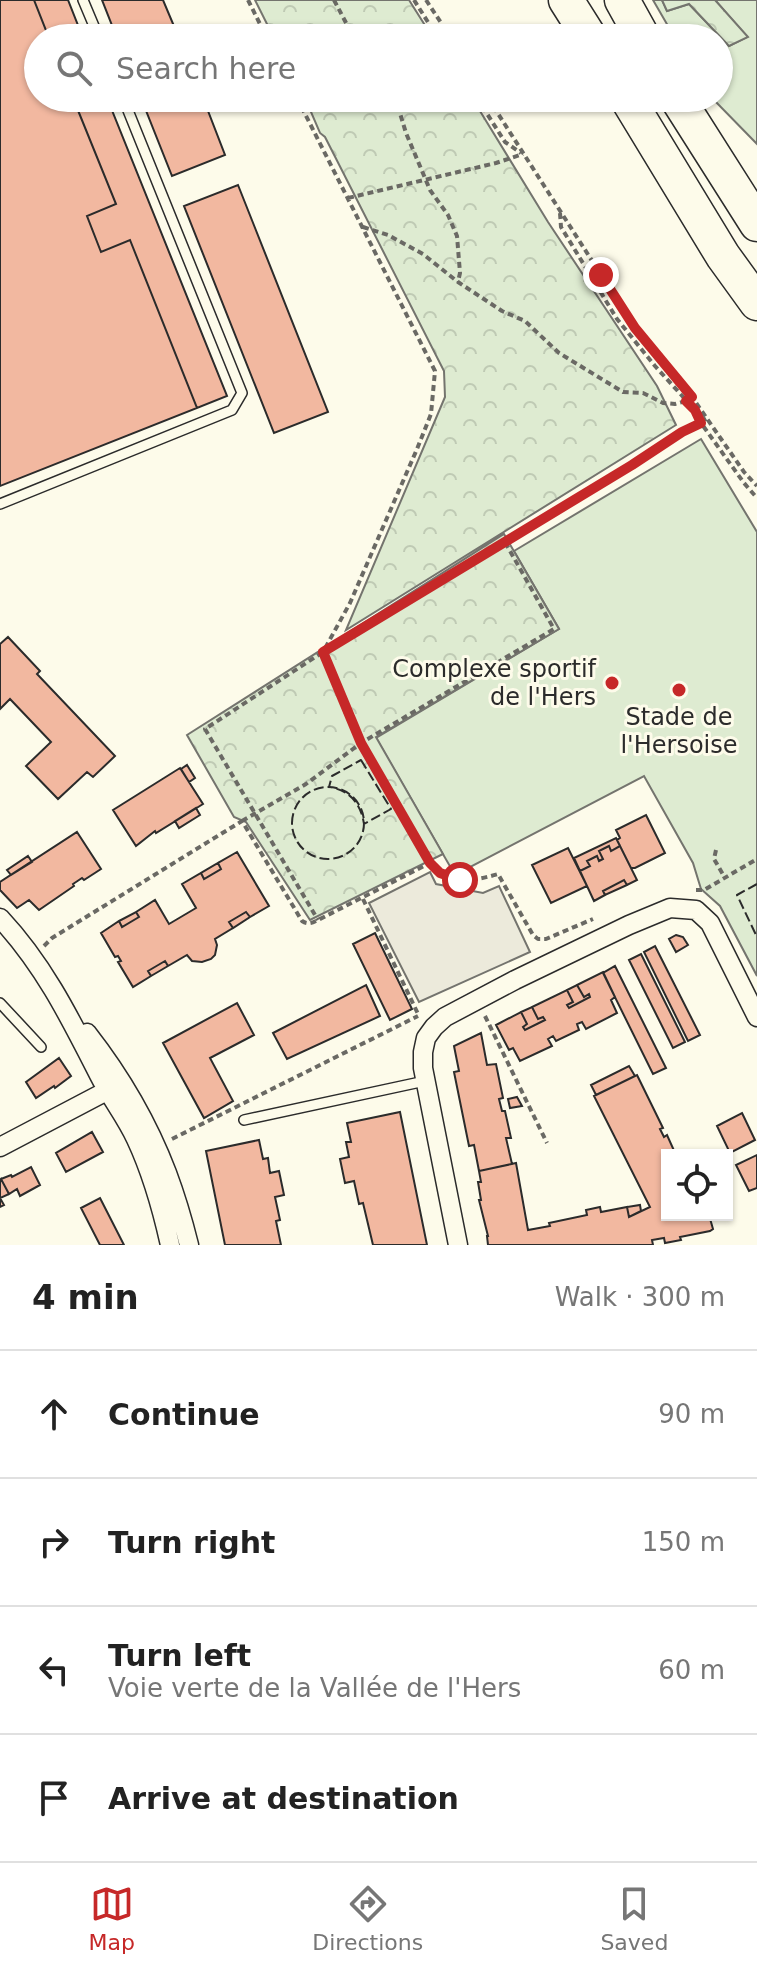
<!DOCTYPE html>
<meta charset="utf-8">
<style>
:root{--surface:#fff;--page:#f6f6f6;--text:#222;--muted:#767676;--line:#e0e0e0;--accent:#c62828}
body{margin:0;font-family:"DejaVu Sans",sans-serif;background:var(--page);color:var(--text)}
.controls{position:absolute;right:24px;bottom:24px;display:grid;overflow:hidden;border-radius:0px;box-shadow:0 2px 6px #0004}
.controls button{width:72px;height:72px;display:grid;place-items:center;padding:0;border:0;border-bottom:2px solid var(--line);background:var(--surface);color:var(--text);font:40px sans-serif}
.stop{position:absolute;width:24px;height:24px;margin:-18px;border:6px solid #c62828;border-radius:50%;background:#fff}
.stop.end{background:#c62828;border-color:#fff;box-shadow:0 2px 8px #0008}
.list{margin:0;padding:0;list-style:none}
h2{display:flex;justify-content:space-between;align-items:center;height:104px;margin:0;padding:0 32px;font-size:34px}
h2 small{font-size:26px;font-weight:400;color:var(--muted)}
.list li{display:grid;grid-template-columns:52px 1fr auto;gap:24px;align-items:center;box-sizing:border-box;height:128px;padding:0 32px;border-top:2px solid var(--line)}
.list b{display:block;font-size:30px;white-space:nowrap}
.list p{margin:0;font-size:26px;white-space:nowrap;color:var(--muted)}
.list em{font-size:26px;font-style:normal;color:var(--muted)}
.icon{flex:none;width:44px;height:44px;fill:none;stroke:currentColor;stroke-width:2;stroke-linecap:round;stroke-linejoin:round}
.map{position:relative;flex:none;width:757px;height:1245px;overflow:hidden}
.search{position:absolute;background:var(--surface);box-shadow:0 2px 6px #0004;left:24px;right:24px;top:24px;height:88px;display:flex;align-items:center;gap:20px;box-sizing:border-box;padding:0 28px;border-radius:44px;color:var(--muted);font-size:30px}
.sheet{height:616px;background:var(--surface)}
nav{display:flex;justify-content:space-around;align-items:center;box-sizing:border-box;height:112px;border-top:2px solid var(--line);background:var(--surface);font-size:22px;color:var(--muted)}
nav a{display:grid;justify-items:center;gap:4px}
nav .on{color:var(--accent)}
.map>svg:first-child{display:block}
</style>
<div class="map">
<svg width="757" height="1245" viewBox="0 0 757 1245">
<defs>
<pattern id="forest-crowns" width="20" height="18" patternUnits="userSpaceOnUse" patternTransform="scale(2)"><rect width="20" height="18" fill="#deebd1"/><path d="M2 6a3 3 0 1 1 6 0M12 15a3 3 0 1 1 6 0" fill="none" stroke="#bfcab4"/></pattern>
</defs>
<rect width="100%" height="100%" fill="#fdfbea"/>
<path fill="#deebd1" stroke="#74746e" stroke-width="2" d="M653,0h9l5,11 22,-7 40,42 18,-9 -32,-37h42v144l-45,-46h7v-60h-44z
M701,439l56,93v444l-37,-70 -19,-17 -8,-26 -49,-87 -189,99 -79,-137 183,-109 -45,-78z"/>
<path fill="url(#forest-crowns)" stroke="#74746e" stroke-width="2" d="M255,0h154l24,38h-159z
M662,0h53l33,37 -19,9 -40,-42 -22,7z
M305,98h167l76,124 109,164 19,39 -330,205 99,-233 -1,-26 -119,-234 -5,-4z
M504,534l55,95 -183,108 67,117 -133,66 -64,-98 -12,-5 -47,-82z"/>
<path fill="#eceadb" stroke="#74746e" stroke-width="2" d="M430,872l6,12 47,9 16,-7 31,66 -111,50 -50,-99z"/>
<path fill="#f2b8a0" stroke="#2b2b2b" stroke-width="2" d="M0,0h34l15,38h-11v60h35l43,106 -29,12 14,36 29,-12 67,168 -197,78z
M34,0h34l15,38h-34z
M102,0h61l16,38h-62z
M73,98h34l120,298 -30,12 -67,-168 -29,12 -14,-36 29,-12z
M141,98h62l22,57 -53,21z
M238,185l90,227 -54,21 -90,-227z
M8,637l32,34 -3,3 78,82 -22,21 -6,-5 -29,27 -32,-33 25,-24 -41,-43 -10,10v-65z
M187,765l8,13 -6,4 -8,-13z
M180,768l23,36 -47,29 -1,-2 -19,15 -23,-36z
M196,808l4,7 -21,13 -4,-7z
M646,815l19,38 -30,15h-4l-14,-28 3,-2 -4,-8z
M77,832l24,37 -17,11 -2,-2 -9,6 1,2 -35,24 -10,-10 -12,8 -17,-18v-8z
M616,838l4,8 -9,5 -2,-5 -10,5 4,8 -4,2 -2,-5 -10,5 3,5 -10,5 -6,-13z
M609,846l2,5 9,-5 17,34 -10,5 -3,-5 -21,11 2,4 -11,6 -14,-30 10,-5 -3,-5 10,-5 2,5 4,-2 -4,-8z
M568,848l19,38 -36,17 -19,-38z
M237,852l32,54 -19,11 -4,-5 -17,10 4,6 -18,11 2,6 -2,10 -4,4 -9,3 -10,-1 -5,-6 -19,11 -3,-5 -17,10 3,5 -18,11 -15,-25 3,-1 -3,-5 -3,1 -14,-24 18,-12 3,6 17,-10 -3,-5 19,-12 14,24 27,-16 -14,-24 19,-11 3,6 17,-10 -3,-6z
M28,856l4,6 -21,13 -4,-5z
M218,863l3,6 -17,10 -3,-6z
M624,880l3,5 -22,10 -2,-4z
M136,912l3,5 -17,10 -3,-6z
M246,912l4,5 -17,11 -4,-6z
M375,933l37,76 -22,11 -37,-76z
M676,935l7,2 5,8 -12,7 -7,-13z
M655,946l45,89 -12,6 -44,-89z
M641,954l44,88 -12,6 -44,-88z
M165,961l3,5 -17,10 -3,-5z
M615,966l51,102 -13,6 -50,-101z
M603,972l12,25 -4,3 6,13 -31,16 -4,-7 -5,2 2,6 -23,11 -3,-5 -5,3 4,7 -32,15 -7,-13 -4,2 -13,-25 25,-13 6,12 -4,3 2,3 20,-10 -2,-3 -5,2 -6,-12 35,-17 6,12 -6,3 2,3 21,-11 -1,-3 -5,3 -7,-12z
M366,985l14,31 -93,43 -14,-26z
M577,985l7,12 5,-3 1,3 -21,11 -2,-3 6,-3 -6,-12z
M237,1003l17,32 -44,23 23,43 -29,17 -41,-75z
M532,1007l6,12 5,-2 2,3 -20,10 -2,-3 4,-3 -6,-12z
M481,1033l6,32 9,-1 7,34 -4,1 3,12h3l6,27h-5l6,26 -33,7 -5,-26 -5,1 -15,-74 5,-1 -5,-25z
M59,1058l12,18 -16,12 -1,-2 -18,12 -10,-16z
M629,1066l6,10 -39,19 -5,-10z
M637,1075l26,53 -3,1 4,8 3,-2 9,20h-9v60h42l4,14 -3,2 -30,6 1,3 -16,3 -1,-5 -12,2 1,5h-165l-1,-9h1l-9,-36h2l-3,-18h3l-2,-11 37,-8 12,67 22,-4 -1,-3 38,-8 -1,-5 14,-3 1,5 26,-5 2,10 21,-10 -56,-111z
M517,1097l5,9 -12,2 -2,-9z
M400,1112l27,133h-54l-10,-42 -4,1 -5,-23 -9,2 -5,-24 9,-2 -3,-15h5l-4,-19z
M742,1113l13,27 -25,13 -13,-27z
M92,1132l11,20 -37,20 -10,-19z
M259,1140l4,19 5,-1 2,15 9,-2 5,24 -9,2 5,23 -4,1 5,24h-56l-19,-94z
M757,1155v33l-8,3 -13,-26z
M31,1167l9,18 -20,11 -3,-7 -8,5 -8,-15 10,-4 1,2z
M1,1179l8,15 -9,4 4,7 -4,2v-27z
M100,1198l24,47h-24l-19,-37z
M640,1205l1,6 -12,6 -2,-10z"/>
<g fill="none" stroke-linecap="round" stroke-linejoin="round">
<g stroke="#2b2b2b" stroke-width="12">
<path id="lane" d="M83,0l16,38
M0,504l232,-94 10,-17 -119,-295
M0,1003l41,44
M244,1120l181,-39"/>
</g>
<g stroke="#2b2b2b" stroke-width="21">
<path id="street" d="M0,918c44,47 70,100 99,157 11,22 27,42 37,64 16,34 26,70 34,106
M87,1033c32,41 61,90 80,140 9,24 16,48 22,72
M0,1147l118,-62
M458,1245l-35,-177v-16l3,-14 8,-11 11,-10 70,-37 114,-55 41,-17 26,2 14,13 47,94"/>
</g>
<g stroke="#2b2b2b" stroke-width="37">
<path id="highway" d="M566,0l24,38
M622,0l21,38
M627,98l96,158 34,47
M677,98l80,126"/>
</g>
<path stroke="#6a6964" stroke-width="4" stroke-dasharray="6 4" stroke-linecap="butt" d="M248,0l19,38
M334,0l20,38
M414,0l24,38
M426,0l25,38
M297,98l138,273 -4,43 -14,35 -67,154 -27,49 38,91 69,120
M391,98l8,12 7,23 24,57 18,25 9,21 3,37 -2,9
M477,98l28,44 16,11
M488,98l147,230 57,69 52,75 13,14
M348,198l148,-35 27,-9
M560,213l1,14 56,92 38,47 40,44 6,13 43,60 13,15
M363,227l25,8 35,19 35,28 44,29 23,10 34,32 64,39 20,1 20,10 12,1 11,-3 6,-4
M505,542l127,-77 50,-33 25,-14
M242,821l64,-37 55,-41 193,-114 -49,-87 -182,110 -118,77 113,191
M716,850l-2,9 11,19
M696,890h8l53,-31
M363,899l56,117
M44,946l8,-8 190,-117 60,100c6,4 10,2 16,-1l112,-57c21,21 41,19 68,11l35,61 5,4h8l47,-20
M485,1016l62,127
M172,1139l246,-123"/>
<use href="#lane" stroke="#fdfbea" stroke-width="9"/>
<use href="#street" stroke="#fdfbea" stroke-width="18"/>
<use href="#highway" stroke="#fdfbea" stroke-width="34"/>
<path stroke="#2b2b2b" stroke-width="2" stroke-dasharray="10 4" stroke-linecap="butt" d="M361,760l30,49 -27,15c-3,-20 -14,-34 -35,-37l3,-11z
M292 823a36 36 0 1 1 72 0a36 36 0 1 1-72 0Z
M757,884l-20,11 20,42"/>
</g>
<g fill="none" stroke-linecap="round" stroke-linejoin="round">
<path stroke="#c62828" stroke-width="10" d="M460,880l-20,-7 -10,-10 -69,-120 -38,-91 309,-187 50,-33 19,-9 -6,-13 -9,-9 6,-4 -57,-69 -34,-53"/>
</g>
<g fill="#c62828" stroke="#fdfbea" stroke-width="3">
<circle cx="612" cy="683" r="8"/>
<circle cx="679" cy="690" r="8"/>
</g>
<g text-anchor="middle" stroke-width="6" stroke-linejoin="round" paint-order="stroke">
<g font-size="24" fill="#2b2b2b" stroke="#fdfbea" text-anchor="end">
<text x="596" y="677">Complexe sportif<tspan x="596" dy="28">de l'Hers</tspan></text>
<text x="679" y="725" text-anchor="middle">Stade de<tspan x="679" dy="28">l'Hersoise</tspan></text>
</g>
</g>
</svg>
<div class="controls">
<button><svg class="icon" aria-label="locate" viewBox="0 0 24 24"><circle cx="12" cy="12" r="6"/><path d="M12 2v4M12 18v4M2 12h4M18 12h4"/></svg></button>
</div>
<div class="stop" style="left:460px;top:880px"></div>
<div class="stop end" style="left:601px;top:275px"></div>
<div class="search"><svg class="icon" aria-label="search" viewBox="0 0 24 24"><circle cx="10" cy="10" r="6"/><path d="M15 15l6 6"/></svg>Search here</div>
</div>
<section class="sheet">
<h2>4 min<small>Walk · 300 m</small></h2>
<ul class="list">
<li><svg class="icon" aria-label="ahead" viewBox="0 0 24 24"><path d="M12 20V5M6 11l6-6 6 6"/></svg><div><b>Continue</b></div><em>90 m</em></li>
<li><svg class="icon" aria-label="right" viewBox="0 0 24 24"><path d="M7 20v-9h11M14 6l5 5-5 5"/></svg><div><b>Turn right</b></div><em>150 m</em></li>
<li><svg class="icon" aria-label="left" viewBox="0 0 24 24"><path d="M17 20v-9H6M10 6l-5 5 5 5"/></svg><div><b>Turn left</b><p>Voie verte de la Vallée de l'Hers</p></div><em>60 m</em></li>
<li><svg class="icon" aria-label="arrive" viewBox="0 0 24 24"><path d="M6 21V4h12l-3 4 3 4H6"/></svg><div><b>Arrive at destination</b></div></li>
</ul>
</section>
<nav>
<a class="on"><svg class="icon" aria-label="map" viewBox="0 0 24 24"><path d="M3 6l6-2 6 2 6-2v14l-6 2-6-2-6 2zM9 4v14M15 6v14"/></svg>Map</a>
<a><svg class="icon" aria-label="directions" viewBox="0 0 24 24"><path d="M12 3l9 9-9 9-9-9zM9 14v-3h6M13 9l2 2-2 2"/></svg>Directions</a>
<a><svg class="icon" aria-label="saved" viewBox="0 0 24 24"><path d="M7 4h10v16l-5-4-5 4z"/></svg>Saved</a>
</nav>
